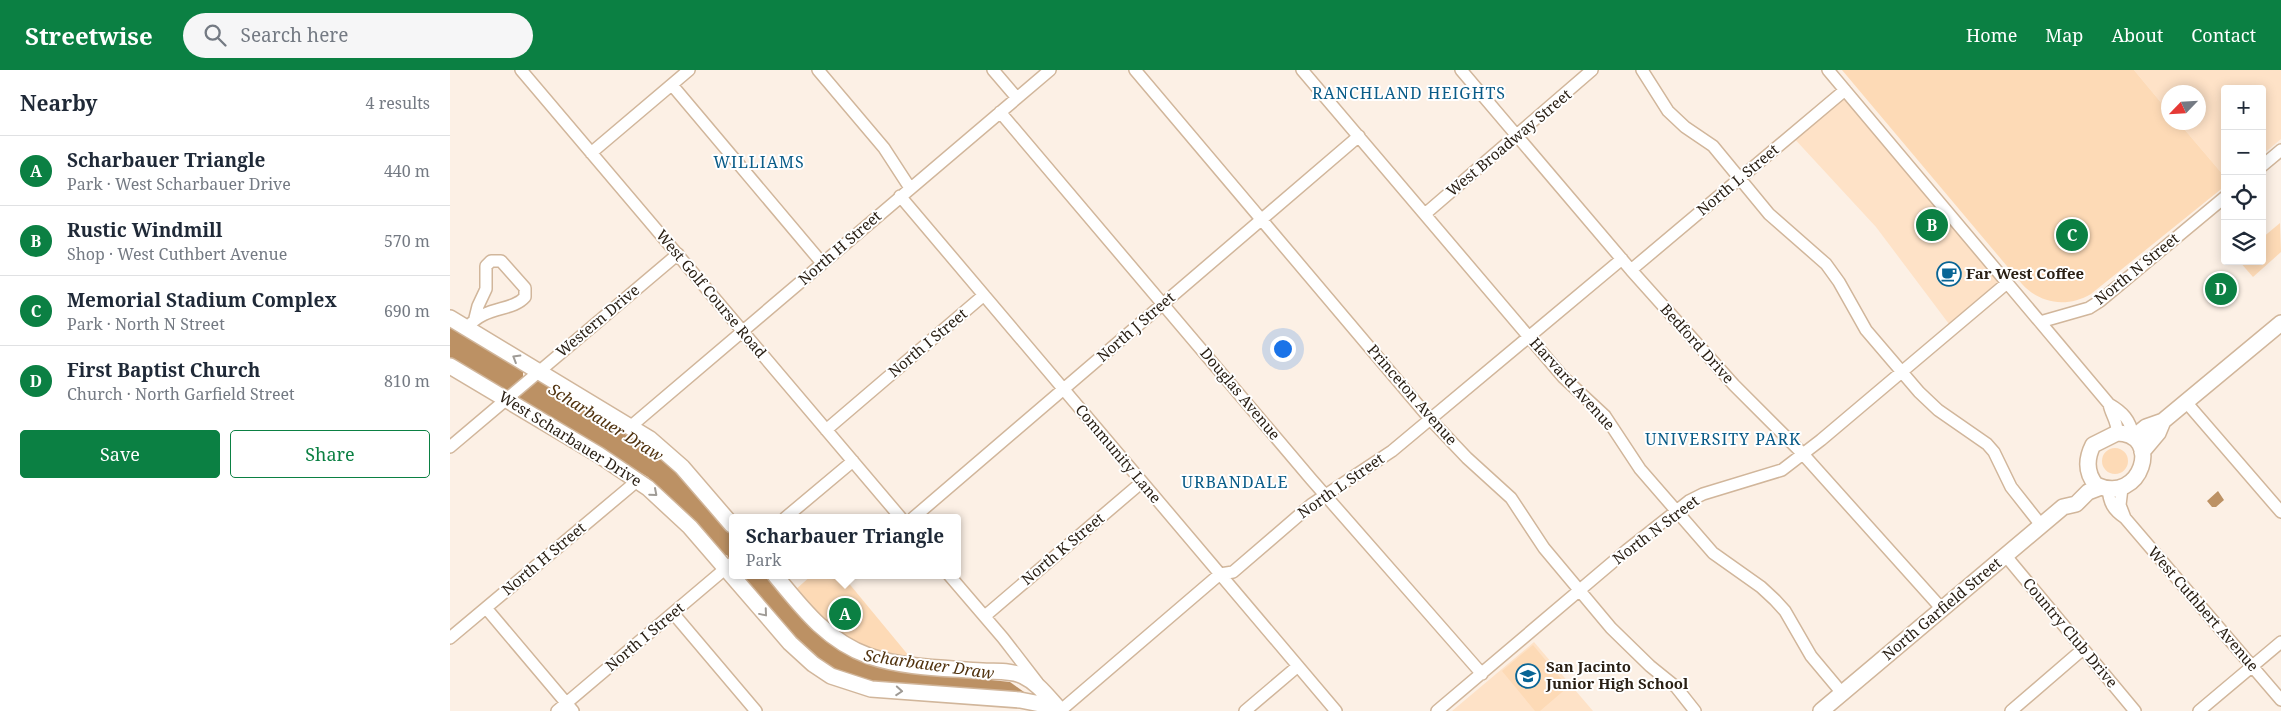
<!DOCTYPE html>
<meta charset="utf-8">
<style>
:root{--surface:#fff;--page:#f6f6f7;--text:#1f2937;--muted:#747a83;--line:#e0e1e3;--accent:#0b8043}
body{margin:0;font-family:"Noto Serif",serif;background:var(--page);color:var(--text)}
.controls{position:absolute;right:15px;top:15px;display:grid;overflow:hidden;border-radius:5px;box-shadow:0 2px 12px #0003}
.controls button{width:45px;height:45px;display:grid;place-items:center;padding:0;border:0;border-bottom:1px solid var(--line);background:var(--surface);color:var(--text);font:25px sans-serif}
.compass{position:absolute;left:1711px;top:15px;width:45px;height:45px;border-radius:50%;background:var(--surface);box-shadow:0 2px 12px #0003;rotate:245deg}
.you{position:absolute;left:832px;top:278px;width:18px;height:18px;margin:-12px;border:4px solid #fff;border-radius:50%;background:#1a73e8;box-shadow:0 0 0 8px #1a73e833}
.badge{display:grid;place-items:center;width:32px;height:32px;border-radius:50%;background:var(--accent);color:#fff;font-size:16px;font-weight:700}
.pin{position:absolute;translate:-50% -50%;border:2px solid #fff;box-shadow:0 1px 5px #0006}
.popup{position:absolute;left:279px;top:444px;width:232px;height:65px;box-sizing:border-box;display:grid;place-content:center;border-radius:5px;background:var(--surface);filter:drop-shadow(0 1px 4px #0005);font-size:16px;white-space:nowrap;color:var(--muted)}
.popup b{font-size:19px;color:var(--text)}
.popup::after{content:'';position:absolute;left:50%;top:100%;margin-left:-10px;border:10px solid transparent;border-top-color:var(--surface)}
.list{margin:0;padding:0;list-style:none}
h2{display:flex;justify-content:space-between;align-items:center;height:65px;margin:0;padding:0 20px;font-size:21px}
h2 small{font-size:16px;font-weight:400;color:var(--muted)}
.list li{display:grid;grid-template-columns:32px 1fr auto;gap:15px;align-items:center;box-sizing:border-box;height:70px;padding:0 20px;border-top:1px solid var(--line)}
.list b{display:block;font-size:19px;white-space:nowrap}
.list p{margin:0;font-size:16px;white-space:nowrap;color:var(--muted)}
.list em{font-size:16px;font-style:normal;color:var(--muted)}
.actions{display:flex;gap:10px;padding:15px 20px}
.actions a{flex:1;padding:11px 0;border:1px solid var(--accent);border-radius:5px;text-align:center;font-size:18px;color:var(--accent)}
.actions .main{background:var(--accent);color:#fff}
.icon{flex:none;width:28px;height:28px;fill:none;stroke:currentColor;stroke-width:2;stroke-linecap:round;stroke-linejoin:round}
.map{position:relative;flex:none;width:1831px;height:641px;overflow:hidden}
header{display:flex;align-items:center;gap:30px;box-sizing:border-box;height:70px;padding:0 25px;background:var(--accent);color:#fff}
header strong{font-size:24px}
nav{display:flex;gap:28px;margin-inline-start:auto;font-size:18px}
.search{width:350px;height:45px;background:var(--page);display:flex;align-items:center;gap:12px;box-sizing:border-box;padding:0 18px;border-radius:28px;color:var(--muted);font-size:19px}
main{display:flex}
aside{flex:1;background:var(--surface)}
.map>svg:first-child{display:block}
</style>
<header>
<strong>Streetwise</strong>
<div class="search"><svg class="icon" aria-label="search" viewBox="0 0 24 24"><circle cx="10" cy="10" r="6"/><path d="M15 15l6 6"/></svg>Search here</div>
<nav><a>Home</a><a>Map</a><a>About</a><a>Contact</a></nav>
</header>
<main>
<aside>
<h2>Nearby<small>4 results</small></h2>
<ul class="list">
<li><span class="badge">A</span><div><b>Scharbauer Triangle</b><p>Park · West Scharbauer Drive</p></div><em>440 m</em></li>
<li><span class="badge">B</span><div><b>Rustic Windmill</b><p>Shop · West Cuthbert Avenue</p></div><em>570 m</em></li>
<li><span class="badge">C</span><div><b>Memorial Stadium Complex</b><p>Park · North N Street</p></div><em>690 m</em></li>
<li><span class="badge">D</span><div><b>First Baptist Church</b><p>Church · North Garfield Street</p></div><em>810 m</em></li>
</ul>
<div class="actions"><a class="main">Save</a><a>Share</a></div>
</aside>
<div class="map">
<svg width="1831" height="641" viewBox="0 0 1831 641">
<rect width="100%" height="100%" fill="#fcf0e5"/>
<path fill="#fee2c7" d="M1684,0h147v69l-19,16v-66h-37v88l-46,-54 19,-1v-30h-30v19z
M1394,20l162,193 -54,45 -76,-101 -85,-92z
M1084,572l59,69h-141z"/>
<path fill="#fddab6" d="M1392,0h292l34,41v11l11,1 46,54v9l-134,108c-24,14 -51,10 -69,-10z
M1830,153l1,29 -28,25 -14,-16h23v-23z
M1652 391a13 13 0 1 1 26 0a13 13 0 1 1-26 0Z
M362,505h30l67,81c-28,-3 -57,-11 -79,-29 -13,-10 -24,-25 -35,-37z
M1083,575l35,42 -28,24h-5l-33,-40z"/>
<path fill="#bc9164" d="M0,257l73,44v5l21,6 109,69 32,28 47,56v29l-5,-9 -5,1 -74,-79 -126,-74 -16,-14h-8l-48,-29z
M1768,421l6,9 -8,7h-4l-5,-6z
M289,505h26l50,56 39,27 28,9 34,5 94,10 14,10 -2,4 -145,-12 -42,-14 -32,-21z"/>
<g fill="none" stroke-linecap="round" stroke-linejoin="round">
<g stroke="#d1b69b" stroke-width="14">
<path id="minor" d="M71,0l380,448
M368,0l66,78 26,40
M543,0l24,28
M685,0l295,349 37,39 44,40 33,50 67,80 39,38 26,21 19,24
M852,0l261,307 42,39 35,53 73,84 48,34 14,13 10,11 26,45 31,37
M1011,0l170,200 103,115 68,68 140,156
M1192,0l26,41 17,16 28,19 56,68 57,50 13,18 27,48 53,62 19,18 49,34 7,8 17,35 30,38
M1378,0l281,334c14,8 21,16 24,31
M222,15l150,178
M550,42l311,367 171,195
M141,83l98,-83
M1812,96l19,-16
M450,126l436,515
M975,144l167,-144
M1181,200l214,-180
M1590,252l49,-14 11,-7 125,-104
M17,258c18,-23 45,-16 58,-31v-9l-24,-27h-10l-5,5v23l-8,17 -3,12
M1736,332l95,110
M1659,334c2,11 9,18 8,29
M180,357l420,-357
M376,360l158,-135
M0,377l228,-193
M1658,418c1,15 5,22 17,30l156,182
M1672,418l-2,17 5,13
M335,448l68,-57
M463,448l446,-382
M1555,485l130,156
M499,505l54,63 34,44
M36,538l87,103
M223,543l83,98
M535,546l157,-134
M0,568l187,-157
M107,641l175,-148
M610,641l160,-137 13,-2 79,-68 80,-53 230,-192
M795,641l53,-45
M987,641l190,-161 62,-49 14,-7 79,-24 39,-30 186,-157
M1561,641l72,-62
M1749,641l82,-69"/>
</g>
<g stroke="#d1b69b" stroke-width="18">
<path id="major" d="M0,248l200,121 32,28 50,58
M0,296l149,89 49,33 42,39 100,116 23,21 18,12 40,13 149,11 26,5 14,6
M1667,363c46,0 25,73 -21,52 -10,-12 -10,-26 -3,-40z
M1685,366l11,-9 17,-6 118,-98
M1692,382l16,-19 5,-12
M325,505c27,33 52,66 94,81 35,12 76,12 113,15 13,1 29,-1 41,5 15,7 25,21 36,33
M1371,641l242,-204 13,-3 12,-12 13,-5"/>
</g>
<use href="#minor" stroke="#fff" stroke-width="11"/>
<use href="#major" stroke="#fff" stroke-width="15"/>
</g>
<defs><path id="oneway-chevron" d="M-2-3.5L2.5 0L-2 3.5" fill="none" stroke-width="1.6" stroke-linecap="round" stroke-linejoin="round" transform="scale(1.25)"/></defs>
<g stroke="#9f9b96">
<use href="#oneway-chevron" transform="translate(66 288) rotate(-149)"/>
<use href="#oneway-chevron" transform="translate(204 423) rotate(41)"/>
<use href="#oneway-chevron" transform="translate(314 543) rotate(50)"/>
<use href="#oneway-chevron" transform="translate(449 621) rotate(4)"/>
</g>
<defs>
<g id="cafe-ring" transform="scale(1.25)"><circle r="9.5" fill="#fff" stroke="#096595" stroke-width="1.5"/><path d="M-5.5-4.5H6V0H3Q3 3.5 0 3.5H-2.5Q-5.5 3.5-5.5 0ZM3-3.2v2h1.7v-2ZM-6 4.5H4V6H-6Z" fill="#096595"/></g>
<g id="school-ring" transform="scale(1.25)"><circle r="9.5" fill="#fff" stroke="#096595" stroke-width="1.5"/><path d="M0-5L7-2L0 1L-7-2ZM-4 1L0 2.5L4 1V4Q0 6-4 4Z" fill="#096595"/></g>
</defs>
<g fill-rule="evenodd">
<use href="#cafe-ring" x="1499" y="204"/>
<use href="#school-ring" x="1078" y="606"/>
</g>
<g text-anchor="middle" stroke-width="4" stroke-linejoin="round" paint-order="stroke">
<g font-size="15" fill="#2a2015" stroke="#fff">
<text transform="translate(1059 73) rotate(-40)" y="5">West Broadway Street</text>
<text transform="translate(1288 110) rotate(-40)" y="5">North L Street</text>
<text transform="translate(390 178) rotate(-41)" y="5">North H Street</text>
<text transform="translate(1687 199) rotate(-39)" y="5">North N Street</text>
<text transform="translate(261 224) rotate(50)" y="5">West Golf Course Road</text>
<text transform="translate(148 251) rotate(-40)" y="5">Western Drive</text>
<text transform="translate(686 257) rotate(-41)" y="5">North J Street</text>
<text transform="translate(478 273) rotate(-40)" y="5">North I Street</text>
<text transform="translate(1247 274) rotate(48)" y="5">Bedford Drive</text>
<text transform="translate(1122 314) rotate(48)" y="5">Harvard Avenue</text>
<text transform="translate(790 324) rotate(50)" y="5">Douglas Avenue</text>
<text transform="translate(962 325) rotate(49)" y="5">Princeton Avenue</text>
<text transform="translate(120 369) rotate(32)" y="5">West Scharbauer Drive</text>
<text transform="translate(668 384) rotate(50)" y="5">Community Lane</text>
<text transform="translate(891 416) rotate(-35)" y="5">North L Street</text>
<text transform="translate(1206 460) rotate(-37)" y="5">North N Street</text>
<text transform="translate(613 479) rotate(-40)" y="5">North K Street</text>
<text transform="translate(94 489) rotate(-40)" y="5">North H Street</text>
<text transform="translate(1492 539) rotate(-40)" y="5">North Garfield Street</text>
<text transform="translate(1753 539) rotate(49)" y="5">West Cuthbert Avenue</text>
<text transform="translate(1620 563) rotate(50)" y="5">Country Club Drive</text>
<text transform="translate(195 567) rotate(-40)" y="5">North I Street</text>
</g>
<g font-size="15" font-weight="bold" fill="#2a2015" stroke="#fff" text-anchor="start">
<text x="1516" y="209">Far West Coffee</text>
<text x="1096" y="602">San Jacinto<tspan x="1096" dy="17">Junior High School</tspan></text>
</g>
<g font-size="16" letter-spacing="1" fill="#095b87" stroke="#fff">
<text x="959" y="29">RANCHLAND HEIGHTS</text>
<text x="309" y="98">WILLIAMS</text>
<text x="1273" y="375">UNIVERSITY PARK</text>
<text x="785" y="418">URBANDALE</text>
</g>
<g font-size="16" font-style="italic" fill="#51330f" stroke="#fff">
<text transform="translate(156 352) rotate(32)" y="6">Scharbauer Draw</text>
<text transform="translate(479 594) rotate(8)" y="6">Scharbauer Draw</text>
</g>
</g>
</svg>
<div class="controls">
<button>+</button>
<button>−</button>
<button><svg class="icon" aria-label="locate" viewBox="0 0 24 24"><circle cx="12" cy="12" r="6"/><path d="M12 2v4M12 18v4M2 12h4M18 12h4"/></svg></button>
<button><svg class="icon" aria-label="layers" viewBox="0 0 24 24"><path d="M12 4l9 5-9 5-9-5zM3 14l9 5 9-5"/></svg></button>
</div>
<svg class="compass" viewBox="-18 -18 36 36"><path d="M0-13l5 13h-10z" fill="#e53935"/><path d="M0 13l5-13h-10z" fill="#747a83"/></svg>
<div class="you"></div>
<div class="pin badge" style="left:395px;top:544px">A</div>
<div class="popup"><b>Scharbauer Triangle</b>Park</div>
<div class="pin badge" style="left:1482px;top:155px">B</div>
<div class="pin badge" style="left:1622px;top:165px">C</div>
<div class="pin badge" style="left:1771px;top:219px">D</div>
</div>
</main>
